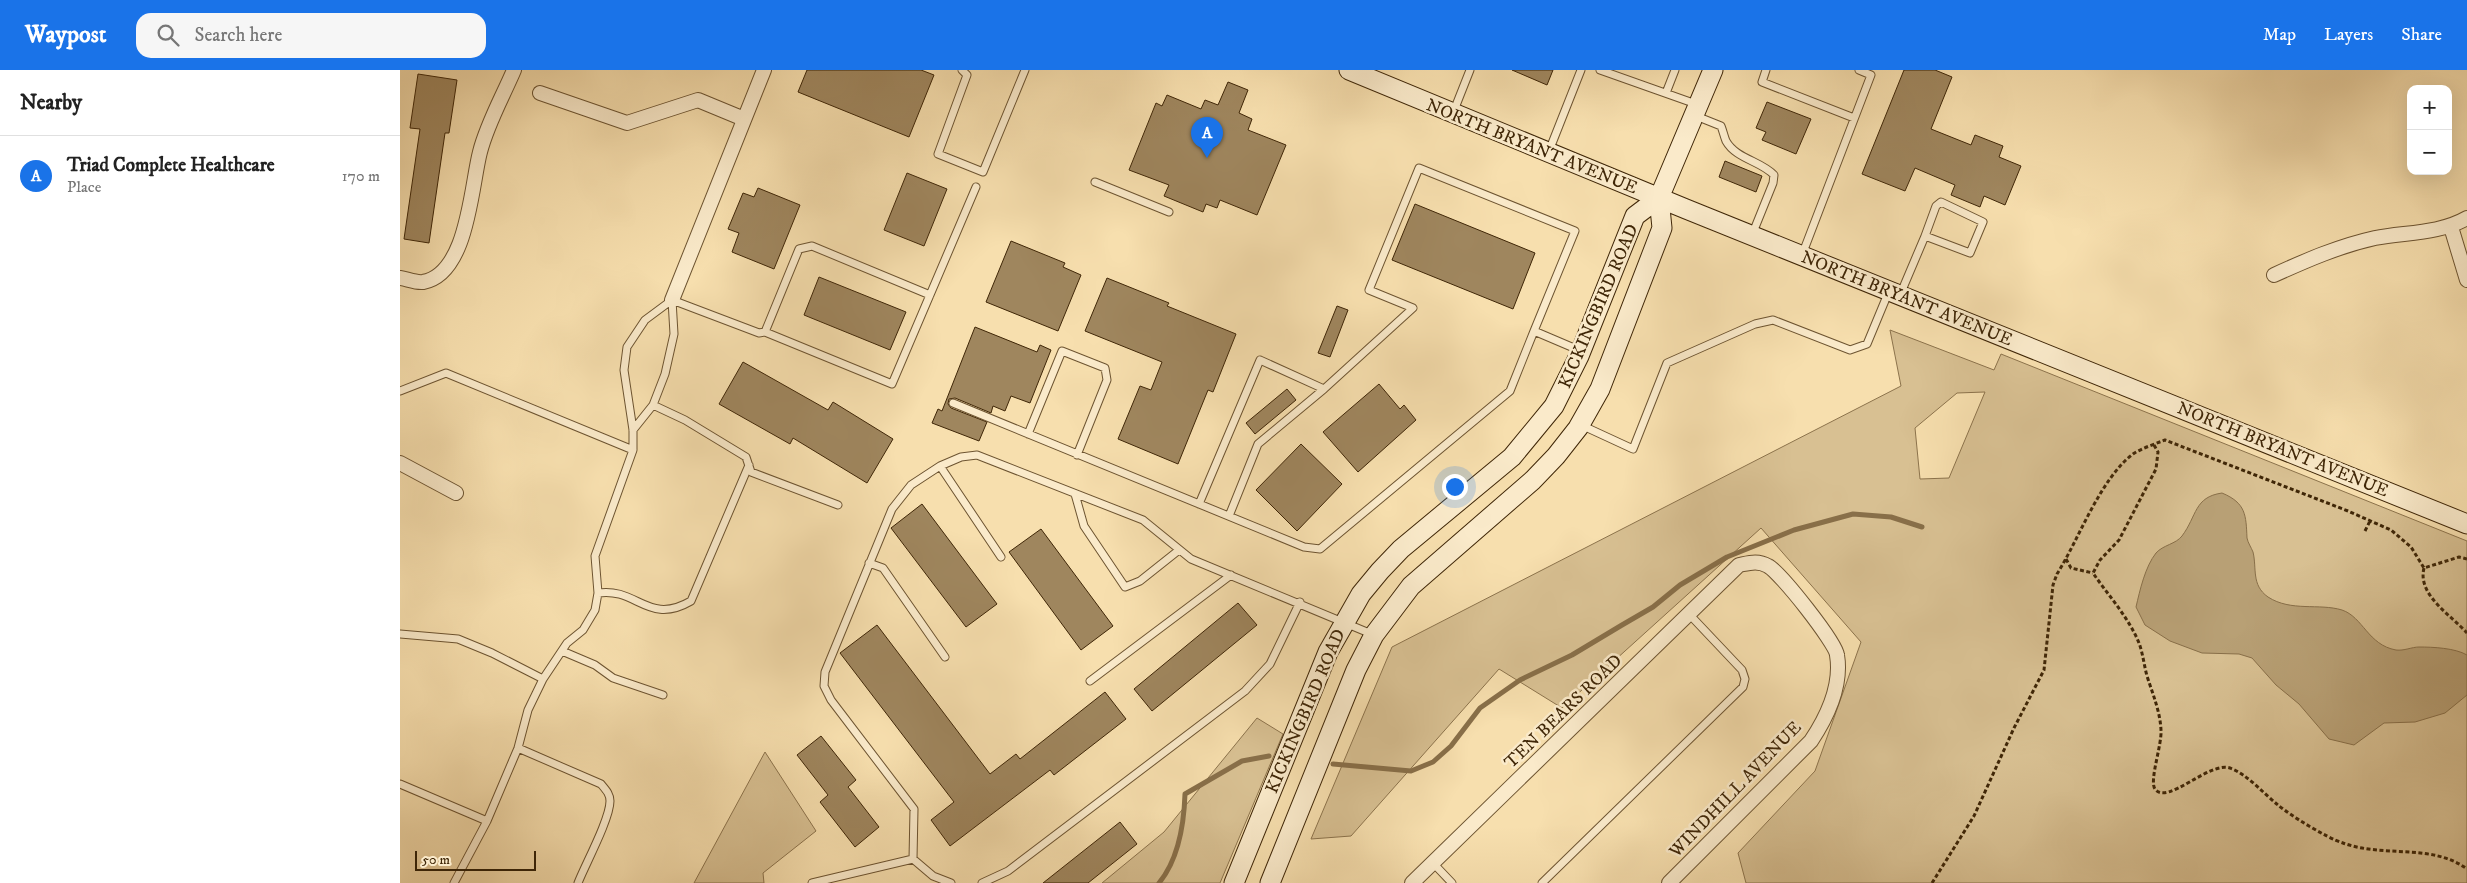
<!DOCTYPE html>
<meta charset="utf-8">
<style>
:root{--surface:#fff;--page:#f6f6f6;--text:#222;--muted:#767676;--line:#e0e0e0;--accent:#1a73e8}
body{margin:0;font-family:"IM FELL DW Pica",serif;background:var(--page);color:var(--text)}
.controls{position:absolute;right:15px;top:15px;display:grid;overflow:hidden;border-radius:10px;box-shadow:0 5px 20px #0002}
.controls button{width:45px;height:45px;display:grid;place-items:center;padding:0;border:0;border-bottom:1px solid var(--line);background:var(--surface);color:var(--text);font:25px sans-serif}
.scale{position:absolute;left:15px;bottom:12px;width:121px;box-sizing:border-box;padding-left:5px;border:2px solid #3f2607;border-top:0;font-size:14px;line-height:18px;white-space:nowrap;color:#3f2607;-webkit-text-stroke:4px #faeaca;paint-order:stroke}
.you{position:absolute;left:1054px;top:416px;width:18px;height:18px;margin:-12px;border:4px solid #fff;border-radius:50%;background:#1a73e8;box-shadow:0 0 0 8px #1a73e833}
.badge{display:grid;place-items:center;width:32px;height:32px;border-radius:50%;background:var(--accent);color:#fff;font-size:16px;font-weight:700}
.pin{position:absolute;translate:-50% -41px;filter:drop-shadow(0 1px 2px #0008)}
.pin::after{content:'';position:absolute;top:26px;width:18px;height:15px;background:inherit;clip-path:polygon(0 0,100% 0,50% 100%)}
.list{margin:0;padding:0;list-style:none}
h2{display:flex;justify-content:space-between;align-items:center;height:65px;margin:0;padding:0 20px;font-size:21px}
h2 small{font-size:16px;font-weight:400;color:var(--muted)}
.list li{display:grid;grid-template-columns:32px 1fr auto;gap:15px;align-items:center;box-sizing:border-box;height:80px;padding:0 20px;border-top:1px solid var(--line)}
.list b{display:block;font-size:19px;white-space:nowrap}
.list p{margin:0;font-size:16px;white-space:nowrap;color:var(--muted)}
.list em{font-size:16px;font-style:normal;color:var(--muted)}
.icon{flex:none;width:28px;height:28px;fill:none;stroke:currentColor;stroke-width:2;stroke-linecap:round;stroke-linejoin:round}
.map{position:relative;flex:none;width:2067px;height:813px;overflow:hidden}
header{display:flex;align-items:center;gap:30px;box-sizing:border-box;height:70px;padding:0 25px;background:var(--accent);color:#fff}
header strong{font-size:24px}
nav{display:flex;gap:28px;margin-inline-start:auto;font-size:18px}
.search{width:350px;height:45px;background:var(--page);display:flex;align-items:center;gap:12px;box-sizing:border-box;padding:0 18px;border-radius:15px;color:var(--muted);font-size:19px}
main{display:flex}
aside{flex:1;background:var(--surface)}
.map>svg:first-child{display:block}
</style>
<header>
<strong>Waypost</strong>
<div class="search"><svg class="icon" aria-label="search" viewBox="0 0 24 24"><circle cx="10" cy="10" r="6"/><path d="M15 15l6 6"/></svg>Search here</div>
<nav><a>Map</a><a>Layers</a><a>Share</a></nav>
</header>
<main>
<aside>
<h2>Nearby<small></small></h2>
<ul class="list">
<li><span class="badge">A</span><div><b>Triad Complete Healthcare</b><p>Place</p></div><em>170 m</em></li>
</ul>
</aside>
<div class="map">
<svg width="2067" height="813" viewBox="0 0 2067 813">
<rect width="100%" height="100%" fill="#f7dfae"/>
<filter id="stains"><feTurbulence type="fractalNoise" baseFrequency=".004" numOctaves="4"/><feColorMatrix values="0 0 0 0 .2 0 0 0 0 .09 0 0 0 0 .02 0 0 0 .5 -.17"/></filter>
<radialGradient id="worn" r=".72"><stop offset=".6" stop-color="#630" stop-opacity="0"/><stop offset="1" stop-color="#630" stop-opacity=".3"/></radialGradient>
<path fill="#d8c092" stroke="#8c734c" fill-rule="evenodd" d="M1490,260l104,40 7,-16 466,187v342h-721l-8,-30 77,-82 46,-129 -100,-114 -199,180 -63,-39 -148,167 -40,3 81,-192 509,-261zM1585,322l-36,86 -29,1 -5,-51 42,-35z
M857,648l26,16 -63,149h-118l62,-51z
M365,682l51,79 -53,42 1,10h-70z"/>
<path fill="#b8a075" stroke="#886f49" d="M1822,423c24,10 24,22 25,45 1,5 4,9 6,14 4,16 -2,33 15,45 23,15 51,6 74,13 21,7 26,35 54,40 8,1 16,-3 23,-3 14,0 36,1 48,8v40l-22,18 -30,9 -31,1 -30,22 -25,-6 -30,-35 -23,-19 -24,-27 -13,-4 -37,-1 -32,-12 -25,-16 -9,-18c4,-17 9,-40 20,-54 7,-8 20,-9 26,-17 15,-20 12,-39 40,-43z"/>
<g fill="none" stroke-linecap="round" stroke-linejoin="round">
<path stroke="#886f49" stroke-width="5" d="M933,694l78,7 22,-9 18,-16 29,-38 40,-28 52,-25 50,-30 31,-18 27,-22 47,-28 67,-27 59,-16 38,3 31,10
M759,813c19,-23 25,-59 26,-89l57,-33 27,-5"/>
</g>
<path fill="#9f865e" stroke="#3f2607" d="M407,0h114l13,5 -25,62 -111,-45z
M1112,0h41l-6,15z
M1504,0h31l17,7 -21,52 40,16 4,-10 28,11 -4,11 22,9 -16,39 -21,-9 -4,11 -29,-12 4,-10 -40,-17 -10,23 -43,-17z
M18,4l39,6 -8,53h-4l-16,110 -25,-4 16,-110 -10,-1z
M828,12l20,8 -9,23 13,6 -4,11 38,15 -29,70 -37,-15 -3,8 -11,-4 -3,8 -39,-16 5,-11 -40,-15 27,-67 6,3 5,-11 34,14 4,-9 13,5z
M1367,32l44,17 -15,35 -34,-14 4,-8 -10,-4z
M1325,91l37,15 -6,16 -37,-15z
M507,103l40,16 -23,57 -40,-16z
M358,118l42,17 -26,64 -42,-17 7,-19 -11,-4 15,-36 11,4z
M1015,134l120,49 -22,56 -121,-49z
M611,171l54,22 -2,4 18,8 -23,56 -72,-29z
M419,207l87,35 -16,38 -86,-35z
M707,208l62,25 -2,3 69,28 -23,58 -5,-2 -30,74 -60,-25 22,-53 11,4 11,-28 -77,-31z
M937,236l11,4 -18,47 -12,-4z
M575,257l62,25 3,-7 11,5 -21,53 -19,-7 -6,15 -12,-5 -2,7 -36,-15 -6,1 -1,5 3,4 36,14 -8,19 -47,-18 6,-14 4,2z
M343,292l85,48 5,-8 60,37 -26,44 -74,-45 -3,6 -71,-40z
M979,314l21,25 4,-4 12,15 -58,52 -35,-40z
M887,319l9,11 -41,34 -9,-11z
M901,374l41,40 -45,47 -41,-41z
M522,434l75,100 -31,23 -75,-99z
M641,459l72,97 -32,24 -72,-98z
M838,533l19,22 -105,86 -18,-22z
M477,555l113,149 26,-20 4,5 85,-67 21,27 -72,56 -4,-5 -100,76 -19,-26 23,-18 -114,-149z
M421,666l35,44 -8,7 31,40 -24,20 -35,-45 8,-7 -31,-40z
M720,752l17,22 -49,39h-45z"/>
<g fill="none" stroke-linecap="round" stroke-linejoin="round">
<g stroke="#6d5431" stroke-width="9">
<path id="lane" d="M562,0l5,5 -29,79 45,18 42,-102
M1200,0l96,34
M1366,0l-4,12 92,36
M1266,23l9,-23
M1053,43l17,-43
M1296,46l25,10c2,5 3,10 5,15 10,18 35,20 48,34l-1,8 -21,52
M1149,81l32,-81
M695,112l74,30
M1402,185l69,-180 -12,-5
M1500,225l25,-59 45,17 13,-31 -42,-20 -5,4 -11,30
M272,230l87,33 6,-1 127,52 84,-197
M365,262l34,-83 13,-3 118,49
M0,321l46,-18 187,77
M553,333l351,144 16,2 190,-158 24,-60 47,20
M253,335l32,15 61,37 5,15 87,33
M1181,355l52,24 34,-86 88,-39 18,-4 77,30 17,-6 22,-53
M233,360l20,-25 12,-31 9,-40 -2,-34
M628,364l34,-83 43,17 2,12 -30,75
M540,396l61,91
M675,424l9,32 41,61 15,-6 39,-31
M799,434l61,-144 64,29 89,-81 -44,-18 50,-122 156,63 -41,100
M829,446l29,-72 66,-55
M469,493l14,5 62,89
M198,523c39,-6 50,33 93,8l58,-136
M0,564l58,5 34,14 51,26
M162,581l33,14 18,13 50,17
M690,611l141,-106
M118,678l83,36c5,6 9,10 9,17 0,18 -25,64 -32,82
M0,714l87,37
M1033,793l19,20
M54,813l33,-62 31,-73 10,-38 15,-31 24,-36 16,-13 12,-20 3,-17 -3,-37 38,-106v-20l-9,-60 3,-23 18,-27 27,-20
M412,813l101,-24
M551,813l-18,-7 -20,-17 1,-50 -83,-109 -7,-14 1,-14 67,-163 19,-24 29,-19 21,-9 16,-2 166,65 48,39 183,76
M582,813l26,-12 237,-180 25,-27 30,-62
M1142,813l201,-196 2,-8 -3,-9 -53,-56"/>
</g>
<g stroke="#6d5431" stroke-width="16">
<path id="street" d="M140,23l87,30 71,-23 46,19
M2051,157l16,53
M1874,205c33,-15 65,-29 101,-37 31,-6 64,-4 92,-20
M0,208c7,1 16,5 23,4 45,-8 48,-96 57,-130 7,-28 23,-56 34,-82
M272,230l92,-230
M0,393l56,30
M1012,813l327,-318c10,-2 19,-5 29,1 12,6 68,77 69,89 5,30 -10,62 -26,86l-142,142"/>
</g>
<g stroke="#3f2607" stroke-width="21">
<path id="secondary" d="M949,0l337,139 781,315
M834,813l94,-231 33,-58 19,-23 21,-22 111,-92 42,-51 25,-50 56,-140 24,-18
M870,813l86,-213 18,-35 37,-49 122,-106 23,-24 22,-28 22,-39 62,-161 -3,-30 54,-128"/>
</g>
<path stroke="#3f2607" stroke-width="3" stroke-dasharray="4 2.5" stroke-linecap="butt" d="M1754,375l4,7 -2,17 -37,71 -19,20 -7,13c15,22 36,45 46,70 4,11 5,22 8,33 6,19 13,35 14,54 1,15 -12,51 -6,59 12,17 54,-28 75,-21 17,6 34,26 48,37 13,11 49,33 65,38 40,15 89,0 124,26
M1965,461l5,-10
M1666,489l5,9 22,5
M2024,498c-7,27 27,47 43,65
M1532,813l42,-67 40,-88 30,-58 9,-85 4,-11c22,-35 43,-95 76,-120 9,-6 22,-10 32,-14l183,71 43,19 20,17 13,21 35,-11 8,2"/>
<use href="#lane" stroke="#faeaca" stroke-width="7"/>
<use href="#street" stroke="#faeaca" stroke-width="14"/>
<use href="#secondary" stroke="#faeaca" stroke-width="19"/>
</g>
<g text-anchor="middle" stroke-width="5" stroke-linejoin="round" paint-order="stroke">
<g font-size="18" fill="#3f2607" stroke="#faeaca">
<text transform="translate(1132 76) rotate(22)" y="6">NORTH BRYANT AVENUE</text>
<text transform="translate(1507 228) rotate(22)" y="6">NORTH BRYANT AVENUE</text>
<text transform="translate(1198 236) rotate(-67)" y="6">KICKINGBIRD ROAD</text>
<text transform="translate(1883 379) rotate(22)" y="6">NORTH BRYANT AVENUE</text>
<text transform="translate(905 641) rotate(-67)" y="6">KICKINGBIRD ROAD</text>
<text transform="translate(1163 641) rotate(-44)" y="6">TEN BEARS ROAD</text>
<text transform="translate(1335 719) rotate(-46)" y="6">WINDHILL AVENUE</text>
</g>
</g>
<rect width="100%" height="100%" filter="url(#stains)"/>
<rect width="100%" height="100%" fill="url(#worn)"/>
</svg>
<div class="controls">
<button>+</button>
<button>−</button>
</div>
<div class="scale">50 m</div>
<div class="you"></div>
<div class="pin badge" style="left:807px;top:88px">A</div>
</div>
</main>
